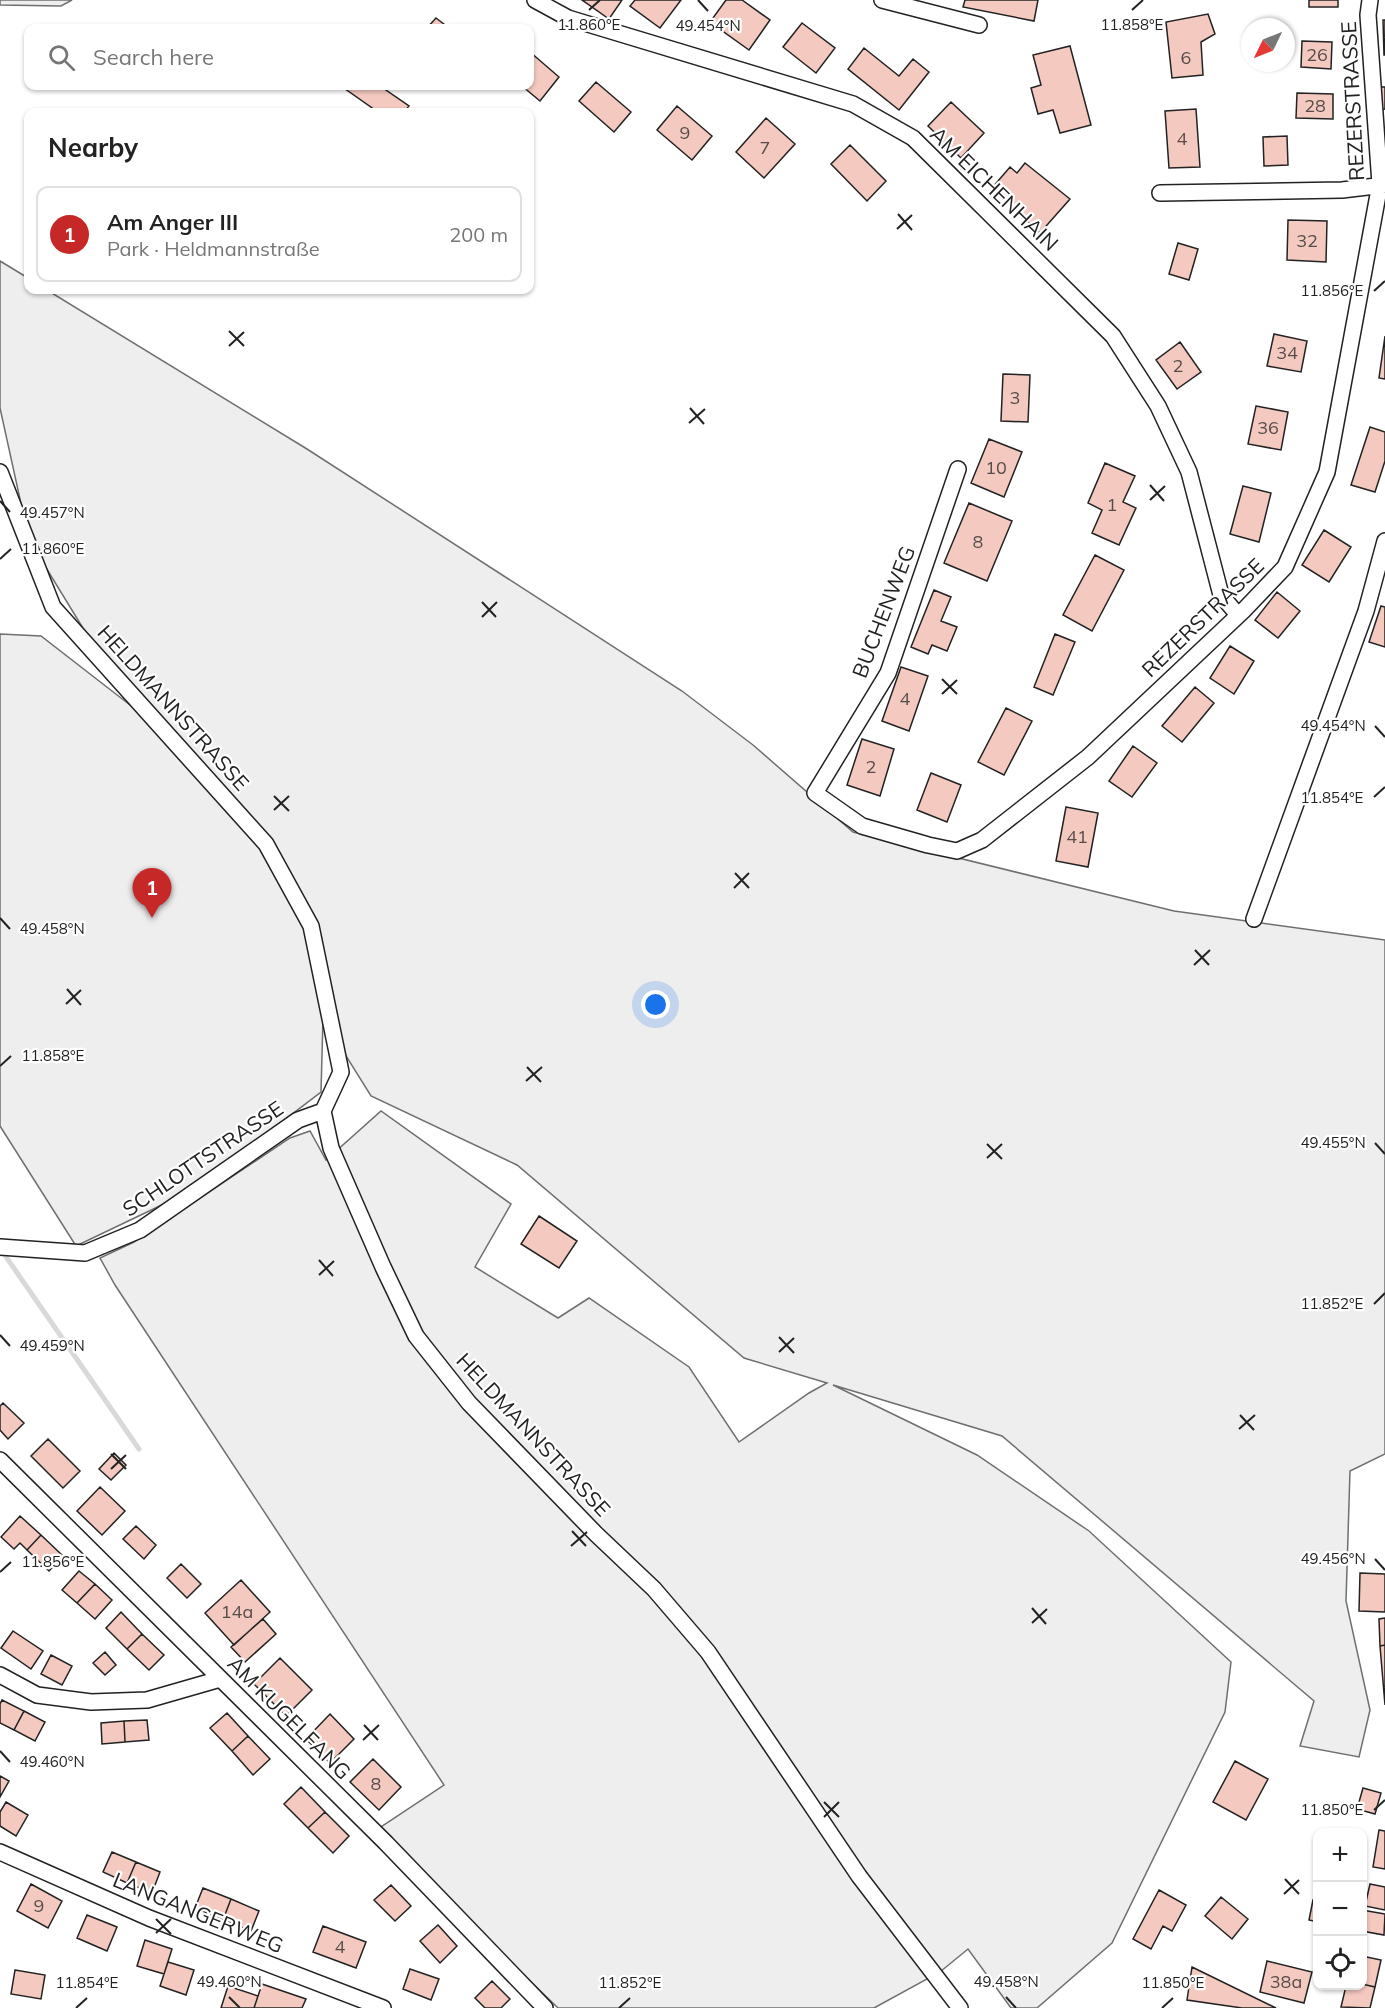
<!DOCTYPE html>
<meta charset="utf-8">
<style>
:root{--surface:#fff;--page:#f2f2f2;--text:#222;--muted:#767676;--line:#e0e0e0;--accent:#c62828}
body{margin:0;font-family:Mulish,sans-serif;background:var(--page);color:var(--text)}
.controls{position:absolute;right:18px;bottom:18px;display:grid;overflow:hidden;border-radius:12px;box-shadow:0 2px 4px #0004}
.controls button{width:54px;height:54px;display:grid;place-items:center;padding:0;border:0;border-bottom:2px solid var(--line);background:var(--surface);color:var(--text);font:30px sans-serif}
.compass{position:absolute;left:1241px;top:18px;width:54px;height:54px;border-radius:50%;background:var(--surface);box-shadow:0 2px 4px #0004;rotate:227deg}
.you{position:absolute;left:656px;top:1005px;width:21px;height:21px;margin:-15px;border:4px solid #fff;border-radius:50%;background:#1a73e8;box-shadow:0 0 0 9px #1a73e833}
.badge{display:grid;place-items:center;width:39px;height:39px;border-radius:50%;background:var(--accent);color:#fff;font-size:20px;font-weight:700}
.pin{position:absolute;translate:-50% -50px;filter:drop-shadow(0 2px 3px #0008)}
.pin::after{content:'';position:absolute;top:32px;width:21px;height:18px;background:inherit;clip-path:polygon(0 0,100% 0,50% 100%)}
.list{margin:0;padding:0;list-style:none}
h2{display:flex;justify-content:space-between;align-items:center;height:78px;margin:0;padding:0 24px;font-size:26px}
h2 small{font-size:20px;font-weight:400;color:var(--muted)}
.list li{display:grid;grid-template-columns:39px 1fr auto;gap:18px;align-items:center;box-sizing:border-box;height:96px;margin:0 12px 12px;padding:0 12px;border:2px solid var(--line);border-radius:12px}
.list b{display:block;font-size:22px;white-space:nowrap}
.list p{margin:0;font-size:20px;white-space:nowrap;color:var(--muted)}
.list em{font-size:20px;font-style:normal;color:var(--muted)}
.icon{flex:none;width:33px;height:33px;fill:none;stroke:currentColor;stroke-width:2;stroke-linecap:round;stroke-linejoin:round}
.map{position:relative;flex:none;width:1385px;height:2008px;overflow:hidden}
.search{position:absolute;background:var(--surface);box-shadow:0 2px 4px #0004;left:24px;top:24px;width:510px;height:66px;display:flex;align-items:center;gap:15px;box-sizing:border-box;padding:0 21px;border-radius:12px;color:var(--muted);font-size:22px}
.panel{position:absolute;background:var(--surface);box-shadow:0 2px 4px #0004;left:24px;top:108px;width:510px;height:186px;border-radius:12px}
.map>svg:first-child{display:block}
</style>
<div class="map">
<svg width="1385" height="2008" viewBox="0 0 1385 2008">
<rect width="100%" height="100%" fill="#fff"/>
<path fill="#eee" stroke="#6f6f6f" stroke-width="1.5" d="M0,0h72l-11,6 -61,-1z
M0,261l28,17v12h19l260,159 375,242 71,54 100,87 321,79 211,29v514l-35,17 -4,130 24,109 -11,47 -59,-11 14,-45 -312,-265 -169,-51 144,70 112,76 142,131 -6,50 -113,231 -75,65h-26l-43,-59 -28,23 -66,36h-316l-69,-67 -108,-114 63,-42 -329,-500 -15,-27 34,-16 156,-104 20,-7 16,29 55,-49 130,93 -36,63 83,51 31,-20 100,69 50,75 70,-49 18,-10 -83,-25 -227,-193 -146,-69 -48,-77 -2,73 -130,99 -115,55 -76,-120v-492l41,2 89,69 -101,-165 -29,-132z"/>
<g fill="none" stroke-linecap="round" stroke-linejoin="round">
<path stroke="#d9d9d9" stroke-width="5" d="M2,1251l137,198"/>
</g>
<path fill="#f3c9c0" stroke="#222" stroke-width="1.5" d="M582,0h40l-13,19z
M635,0h46l-21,28 -30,-22z
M726,0h16l28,20 -21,30 -39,-28z
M965,0h73l-4,21 -71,-14z
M1309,0h29v7h-29z
M1208,14l7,20 -14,8 2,33 -31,3 -6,-56z
M436,18l13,10h-22z
M1383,20h2v35h-1z
M802,23l33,25 -19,25 -33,-26z
M1302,41l30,1 -1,27 -30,-2z
M1070,46l21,79 -31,8 -7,-23 -15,4 -7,-26 10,-3 -8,-30z
M864,48l35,28 14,-17 16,13 -30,38 -51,-41z
M530,52l29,25 -19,24 -18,-15h8z
M596,82l35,30 -17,20 -35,-31z
M341,86h39l29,20 -5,6h-26z
M1380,87h5v22l-4,1z
M1297,93l36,1v25l-37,-1z
M951,102l33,31 -23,25 -33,-32z
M677,106l35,30 -20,24 -35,-30z
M1196,109l4,58 -31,1 -4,-57z
M766,118l29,26 -31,34 -28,-26z
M1287,136l1,29 -24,1 -1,-29z
M850,145l36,36 -19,20 -36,-37z
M1025,163l45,36 -30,34 -48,-45 18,-21 7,6z
M1288,220l39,1 -1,41 -39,-2z
M1178,243l20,6 -9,31 -20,-6z
M1274,334l33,7 -6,31 -34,-6z
M1385,336v43l-6,-1z
M1180,342l21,30 -24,17 -21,-29z
M1003,374l27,1 -2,47 -27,-1z
M1256,406l32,6 -7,38 -33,-6z
M1370,427l15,5v29l-10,31 -24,-7z
M989,439l33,13 -18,45 -33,-14z
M1105,463l30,13 -12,26 13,6 -17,37 -27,-12 10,-23 -14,-7z
M1243,486l28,7 -12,49 -29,-8z
M969,503l43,18 -25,60 -43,-18z
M1324,530l27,17 -22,35 -27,-17z
M1095,555l29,15 -32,61 -29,-16z
M934,590l17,7 -10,24 16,6 -10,24 -15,-6 -4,9 -17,-7z
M1277,592l23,19 -22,27 -23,-18z
M1381,606l4,1v40l-16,-5z
M1055,634l20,8 -22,53 -19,-8z
M1230,646l24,15 -20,33 -24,-16z
M901,667l27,9 -19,55 -27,-10z
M1195,687l19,16 -32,39 -20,-16z
M1006,708l26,13 -28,54 -26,-13z
M862,739l32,10 -14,47 -33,-11z
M1133,746l24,17 -25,34 -23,-16z
M931,773l30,12 -14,37 -30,-12z
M1066,807l32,6 -10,54 -32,-6z
M539,1216l38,25 -18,27 -38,-24z
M3,1403l21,20 -16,16 -8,-9v-24z
M48,1439l32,32 -17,17 -32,-32z
M114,1453l12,12 -15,15 -12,-11z
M100,1487l25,24 -23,24 -25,-24z
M20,1516l21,19 -14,15 -7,-7 -6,6 -13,-12z
M136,1526l20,19 -12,14 -21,-20z
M41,1535l22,21 -14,15 -22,-21z
M181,1564l20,20 -14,14 -20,-20z
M79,1571l16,13 -18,19 -15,-13z
M1360,1573l25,1v38l-26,-1z
M241,1580l29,32 -36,33 -29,-32z
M95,1584l17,16 -17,19 -18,-16z
M121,1612l21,22 -15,15 -21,-21z
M1385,1618v27l-5,1 -1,-27z
M263,1619l13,15 -31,28 -14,-15z
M13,1631l30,20 -12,18 -30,-21z
M142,1634l22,21 -15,15 -22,-21z
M1385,1645v60l-5,-59z
M105,1652l11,13 -11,10 -12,-12z
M51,1655l21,11 -10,19 -21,-11z
M280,1658l32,32 -26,26 -32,-32z
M2,1700l22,11 -10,19 -14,-7v-19z
M24,1711l21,11 -10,19 -21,-11z
M227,1713l21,23 -16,15 -22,-23z
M330,1714l24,25 -24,24 -24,-24z
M147,1720l2,20 -24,2 -1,-21z
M124,1721l1,21 -23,2 -1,-21z
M248,1736l22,23 -17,16 -21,-24z
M373,1759l28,28 -22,23 -29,-28z
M1235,1761l33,18 -22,41 -33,-18z
M0,1776l9,5 -9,16z
M301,1787l24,25 -17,16 -24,-24z
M1363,1788l18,5 -6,21 -18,-5z
M6,1802l22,13 -12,21 -16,-10v-14z
M325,1812l24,24 -16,17 -25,-25z
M1379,1830l6,1v38l-12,-2z
M112,1852l24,10 -9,21 -24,-11z
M136,1862l24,10 -8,21 -25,-10z
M31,1884l31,17 -14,27 -31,-17z
M1370,1884l15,3v23l-20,-4z
M391,1885l20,21 -16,15 -21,-21z
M203,1888l28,11 -8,21 -28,-12z
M1159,1890l27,15 -14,26 -9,-5 -12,23 -18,-10z
M1221,1897l27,22 -16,20 -27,-23z
M231,1899l28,12 -8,20 -28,-11z
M1313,1900l5,1v21l-9,-2z
M1362,1910l23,4 -1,21 -22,-4z
M87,1915l30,12 -10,24 -30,-13z
M438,1925l19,21 -17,17 -20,-22z
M323,1926l43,16 -10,26 -43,-16z
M145,1940l27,9 -8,25 -27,-8z
M1362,1956l19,4 -6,27 -13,-3z
M1267,1961l45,11 -8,31 -44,-11z
M168,1962l26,8 -8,25 -26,-9z
M1192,1967l84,41h-34l-55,-8z
M410,1969l29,10 -8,21 -28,-11z
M15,1970l30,5 -4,24 -30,-5z
M492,1981l18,18 -9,9h-16l-10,-10z
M262,1984l44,15 -4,9h-48z
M1362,1984l13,3 -5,21 -29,-1 5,-21h16z
M228,1986l30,10 -4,12h-33z"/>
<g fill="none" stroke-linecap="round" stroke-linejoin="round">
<g stroke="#222" stroke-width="18">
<path id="street" d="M535,0l33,18 285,86 60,34 200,198 45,70 31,66 32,123 17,20
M882,0l97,25
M1160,193l182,-3 43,-5
M958,469l-70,204 -73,120 47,33 66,19 29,6 25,-11 106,-83 155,-146 42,-44 42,-95 53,-288 -12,-169 2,-15
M0,472l53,135 213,237 45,82 30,146 -18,39 8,37 52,119 33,69 53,67 127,131 58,55 54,63 151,224 101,132
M1254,919l112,-308 19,-70
M0,1247l85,6 55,-23 158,-110 25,-9
M0,1460l386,383 159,165
M0,1675l37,20 54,7 56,-2 73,-21
M0,1852l149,66 234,90"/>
</g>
<use href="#street" stroke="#fff" stroke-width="15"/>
</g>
<path fill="none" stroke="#222" stroke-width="2" d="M698,0l10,11M589,10l11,-10M1132,10l11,-10M898,214l14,16M897,229l15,-14M1374,291l11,-10M229,331l15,15M229,346l15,-14M690,408l14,16M689,423l16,-14M1150,485l14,16M1150,500l15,-14M0,501l10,11M0,559l11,-10M482,602l14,15M482,617l15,-15M942,679l15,15M942,694l15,-14M1375,726l10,11M274,796l15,15M1374,797l11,-10M274,810l15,-14M735,873l14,15M734,888l15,-15M0,918l10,11M1195,950l14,15M1194,965l16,-15M67,989l14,16M66,1004l15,-14M0,1066l11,-10M527,1067l14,15M526,1081l16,-14M1375,1143l10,11M987,1144l15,15M987,1158l15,-14M319,1260l14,16M319,1275l15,-14M1374,1304l11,-11M0,1335l10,11M779,1337l15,16M779,1352l15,-14M1240,1415l14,15M1239,1429l16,-14M111,1454l15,15M111,1469l15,-14M572,1531l14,15M571,1546l16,-14M1375,1559l10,11M0,1572l11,-10M1032,1608l14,16M1032,1623l15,-14M364,1725l14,15M363,1740l16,-15M0,1751l10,11M824,1802l15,15M1374,1810l11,-10M824,1817l15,-15M1285,1879l14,15M1284,1894l15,-14M156,1919l15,15M156,1933l15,-14M229,1997l11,11M1006,1997l10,11M76,2008l11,-10M619,2008l11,-10M1162,2008l11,-10"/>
<g text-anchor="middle" stroke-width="4.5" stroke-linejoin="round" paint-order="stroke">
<g font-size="18" fill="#564c4a">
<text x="1317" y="61">26</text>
<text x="1186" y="64">6</text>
<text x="1315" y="112">28</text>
<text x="685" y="139">9</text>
<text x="1182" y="145">4</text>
<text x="765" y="154">7</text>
<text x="1307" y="247">32</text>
<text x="1287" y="359">34</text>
<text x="1178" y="372">2</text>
<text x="1015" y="404">3</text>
<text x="1268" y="434">36</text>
<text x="996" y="474">10</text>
<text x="1112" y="511">1</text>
<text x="978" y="548">8</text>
<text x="905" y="705">4</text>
<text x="871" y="773">2</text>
<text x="1077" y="843">41</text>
<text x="237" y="1618">14a</text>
<text x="376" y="1790">8</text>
<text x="39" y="1912">9</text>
<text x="340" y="1953">4</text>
<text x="1286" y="1988">38a</text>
</g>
<g font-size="21" fill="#222" stroke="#fff">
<text transform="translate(1353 101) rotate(-93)" y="7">REZERSTRASSE</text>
<text transform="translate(994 189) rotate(44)" y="7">AM EICHENHAIN</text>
<text transform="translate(884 612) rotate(-69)" y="7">BUCHENWEG</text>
<text transform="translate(1203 618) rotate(-44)" y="7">REZERSTRASSE</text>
<text transform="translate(173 708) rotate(48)" y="7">HELDMANNSTRASSE</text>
<text transform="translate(203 1159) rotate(-34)" y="7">SCHLOTTSTRASSE</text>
<text transform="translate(533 1435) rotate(47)" y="7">HELDMANNSTRASSE</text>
<text transform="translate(289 1718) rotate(45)" y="7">AM KUGELFANG</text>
<text transform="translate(198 1913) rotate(22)" y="7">LANGANGERWEG</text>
</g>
</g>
<g font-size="15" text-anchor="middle" fill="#222" stroke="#fff" stroke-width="4.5" stroke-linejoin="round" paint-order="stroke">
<text x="589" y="30">11.860°E</text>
<text x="1132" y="30">11.858°E</text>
<text x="708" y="31">49.454°N</text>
<text x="1332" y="296">11.856°E</text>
<text x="52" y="518">49.457°N</text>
<text x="53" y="554">11.860°E</text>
<text x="1333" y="731">49.454°N</text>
<text x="1332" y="803">11.854°E</text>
<text x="52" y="934">49.458°N</text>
<text x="53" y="1061">11.858°E</text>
<text x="1333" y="1148">49.455°N</text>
<text x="1332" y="1309">11.852°E</text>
<text x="52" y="1351">49.459°N</text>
<text x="1333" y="1564">49.456°N</text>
<text x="53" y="1567">11.856°E</text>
<text x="52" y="1767">49.460°N</text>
<text x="1332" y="1815">11.850°E</text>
<text x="229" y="1987">49.460°N</text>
<text x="1006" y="1987">49.458°N</text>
<text x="87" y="1988">11.854°E</text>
<text x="630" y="1988">11.852°E</text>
<text x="1173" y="1988">11.850°E</text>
</g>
</svg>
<div class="controls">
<button>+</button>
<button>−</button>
<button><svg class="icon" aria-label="locate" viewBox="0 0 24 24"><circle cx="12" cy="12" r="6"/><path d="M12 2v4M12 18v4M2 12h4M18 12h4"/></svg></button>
</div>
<svg class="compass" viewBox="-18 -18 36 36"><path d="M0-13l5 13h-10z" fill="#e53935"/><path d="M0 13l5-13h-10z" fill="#767676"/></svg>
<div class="you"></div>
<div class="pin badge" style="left:152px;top:918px">1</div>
<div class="search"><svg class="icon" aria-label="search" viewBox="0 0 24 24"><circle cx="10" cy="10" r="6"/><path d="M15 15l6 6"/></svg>Search here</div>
<section class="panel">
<h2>Nearby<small></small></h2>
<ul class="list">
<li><span class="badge">1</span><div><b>Am Anger III</b><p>Park · Heldmannstraße</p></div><em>200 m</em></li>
</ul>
</section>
</div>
